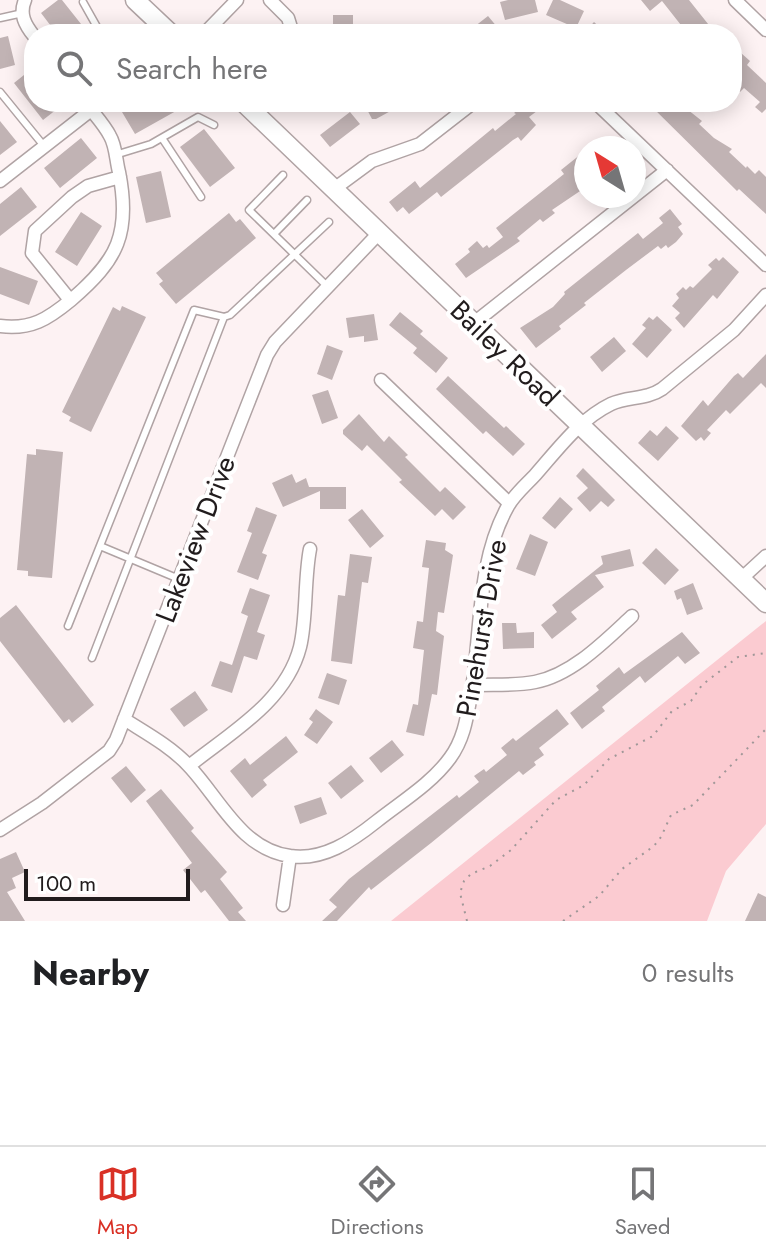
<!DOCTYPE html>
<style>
:root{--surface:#fff;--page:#f2f2f2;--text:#202124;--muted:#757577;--line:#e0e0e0;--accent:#d93025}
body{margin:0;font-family:Jost,sans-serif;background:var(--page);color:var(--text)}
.compass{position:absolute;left:574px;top:136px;width:72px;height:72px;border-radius:50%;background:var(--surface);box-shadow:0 4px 20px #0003;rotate:323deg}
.scale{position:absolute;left:24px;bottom:20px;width:166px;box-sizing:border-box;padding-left:8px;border:4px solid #211c1d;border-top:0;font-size:22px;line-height:28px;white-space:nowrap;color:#211c1d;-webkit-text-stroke:6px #fff;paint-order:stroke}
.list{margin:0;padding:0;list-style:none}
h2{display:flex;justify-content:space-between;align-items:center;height:104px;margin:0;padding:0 32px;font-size:34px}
h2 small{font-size:26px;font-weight:400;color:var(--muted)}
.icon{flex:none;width:44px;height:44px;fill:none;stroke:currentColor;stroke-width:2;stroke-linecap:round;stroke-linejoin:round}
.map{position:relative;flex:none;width:766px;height:921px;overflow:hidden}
.search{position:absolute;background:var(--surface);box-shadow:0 4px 20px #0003;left:24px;right:24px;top:24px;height:88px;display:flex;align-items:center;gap:20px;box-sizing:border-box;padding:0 28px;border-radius:32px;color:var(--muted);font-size:30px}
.sheet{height:224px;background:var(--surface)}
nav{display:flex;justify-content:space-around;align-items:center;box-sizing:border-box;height:112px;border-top:2px solid var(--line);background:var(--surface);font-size:22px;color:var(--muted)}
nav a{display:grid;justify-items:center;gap:4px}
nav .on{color:var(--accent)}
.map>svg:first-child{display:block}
</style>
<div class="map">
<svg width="766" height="921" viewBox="0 0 766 921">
<rect width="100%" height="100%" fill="#fdf2f3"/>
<path fill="#fbcbd1" d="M766,621v203l-40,47 -19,50h-316z"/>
<path fill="#c1b3b4" d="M58,0h4l23,29 -6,5h-22l-16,-21z
M508,0h27l3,12 -33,8 -5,-18z
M553,0h7l24,11 -8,17 -30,-13z
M641,0h48l27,34h-28l-26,-33 -12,10z
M333,15h20v19h-20z
M488,16l15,18h-38z
M594,22l13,12h-24z
M8,36l7,29 -15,4v-31z
M735,52l6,1 9,8 -3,4 19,18v26l-4,4 -7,-6 5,-5 -16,-14 -4,4 -8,-8v-29z
M34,67v35h32l-23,18 -29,-37z
M139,102h32l5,9 -41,23 -13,-22z
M363,102h44l-31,17h-4z
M527,102l10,9 -8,6 7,8 -15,16 -3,-4 -5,3 -72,57 -4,-5 -28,22 -6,-7 -6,5 -8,-10 26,-21 5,7 73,-60 2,3 21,-17 -2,-1z
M647,102h31l24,19 -3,3 15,14 18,11 -3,3 17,16 1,-2 8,8 4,-4 7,7v37l-27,-25 -2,2z
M350,112l10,12 -30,23 -10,-12z
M0,121l17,21 -17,13z
M204,129l31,39 -25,19 -30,-40z
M81,138l16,20 -37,30 -16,-20z
M581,154l5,7v26l-34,23 3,3 -12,9 -3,-3 -23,19 3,3 -10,7 -44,30 -11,-14 15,-12 -2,-3 9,-8 6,7 4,-3 2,3 14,-11 -7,-9 68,-54 -3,-4z
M161,171l10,46 -25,6 -10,-46z
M21,187l16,20 -37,29v-32z
M670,209l12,15 -4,3 5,7 -7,8 -8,6 -2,-3 -5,4 -3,-3 -32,24 -42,33 2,2 -27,21 2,3 -25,19 -16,-20 33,-21 12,-13 -1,-2 74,-59 5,6 20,-16 -4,-5z
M81,212l21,14 -25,40 -22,-14z
M229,213l7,9 4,-3 16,19 -80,66 -17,-20 4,-3 -7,-8z
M723,257l16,15 -22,27 -4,-4 -29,33 -9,-10 5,-5 -8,-7 7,-8 -3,-4 7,-7 3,3 4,-4 3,2 19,-19 -4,-4 8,-7 3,3z
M0,267l38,14 -9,24 -29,-11z
M122,306l24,11 -55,115 -22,-11 2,-4 -9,-5 51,-105 7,4z
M400,312l23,19 -3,3 28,24 -12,15 -23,-20 4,-5 -28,-23z
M374,314l4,26 -14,2v-6l-15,2 -3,-20z
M657,316l15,14 -25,28 -15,-14 14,-16 -4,-3 7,-8 4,3z
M614,337l12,14 -24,21 -12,-15z
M327,345l16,6 -11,29 -15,-6z
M766,354v34l-5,-5 -31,31 -4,-4 -19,20 4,3 -7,8 -3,-4 -5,4 -15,-15 22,-26 5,6 26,-30 4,-3 5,5z
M448,376l56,52 2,-2 19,18 -12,12 -27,-25 -3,3 -47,-45z
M328,390l10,28 -16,6 -10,-29z
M359,414l25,28 5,-6 19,19 -3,2 35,35 5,-5 21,20 -13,13 -11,-11 -7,7 -36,-34 3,-2 -35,-35 -5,6 -19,-17v-4z
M666,426l13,12 -21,23 -20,-18 12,-13 7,6z
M36,449l27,3 -11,126 -24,-2v-5l-11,-1 10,-116 9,1z
M583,468l32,32 -7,7 -7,-6 -11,11 -13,-14 11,-10 -12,-12z
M292,474l4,9 10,-5 3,9h37v22h-26v-18l-37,16 -11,-24z
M560,497l13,12 -18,20 -13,-11z
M256,507l21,8 -15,38 5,2 -9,25 -21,-8 15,-39 -5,-2z
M362,509l22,27 -14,12 -22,-28z
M530,534l18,8 -13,34 -19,-7z
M426,540l20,3 -1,7 8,5 -9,58 -6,-1 -2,19 8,5 -7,59 -5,-1 -8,42 -18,-4 7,-28 5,1 6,-55 -11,-2 4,-27 6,1 6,-54 -7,-1z
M656,548l23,22 -14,15 -23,-22z
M630,549l4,17 -39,9 9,12 -33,25 6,7 -25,20 -11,-14 16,-13 -5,-7 51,-41 -2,-8z
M350,554l22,3 -4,26 -6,-1 -10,82 -21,-3 7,-66 7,1z
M693,583l10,26 -16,6 -6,-17 -4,2 -3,-9z
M250,588l20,7 -13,37 8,3 -8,25 -13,-4 -12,37 -21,-7 9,-25 12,4 16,-49 -7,-3z
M16,605l78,100 -22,18 -3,-4 -5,4 -64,-82v-23z
M502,623h14l1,10 17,-1v16l-31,1z
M682,632l18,21 -15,11 -7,-8 -33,27 -5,-7 -38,31 3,4 -23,18 -12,-16 29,-23 -3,-4 23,-19 5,7z
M327,673l20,7 -8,25 -21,-7z
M195,691l13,19 -24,17 -14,-18z
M316,709l17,13 -16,22 -13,-9 9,-13 -4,-3z
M557,709l12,15 -30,24 5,7 -10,7 2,3 -13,10 -4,-4 -88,72 -60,47 -2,-3 -32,34h-15l15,-14 -8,-7 20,-21 108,-84 2,3 20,-16 -5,-6 10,-7 2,3 21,-17 -6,-7 12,-10 3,3z
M286,736l12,16 -35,28 4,5 -15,13 -22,-27 15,-13 5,7z
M392,740l12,15 -23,18 -12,-15z
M351,765l13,16 -23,18 -13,-16z
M126,766l20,24 -15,13 -20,-25z
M161,789l33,39 -3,3 36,41 -7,7 23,29 -5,4 8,9h-17l-24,-31 -4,3 -18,-23 9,-7 -46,-62z
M321,797l6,17 -27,10 -6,-18z
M16,852l9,20 -13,6 4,10 -9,4 18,29h-25v-62z
M758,893l8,4v24h-21z"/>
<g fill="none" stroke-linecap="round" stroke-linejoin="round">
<g stroke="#b0a3a4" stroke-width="9">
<path id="lane" d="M83,2l18,32
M0,18l23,-5
M0,92l44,54
M162,138l39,59
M115,155l36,-11 47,-27 16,8
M283,175l-34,35 79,77
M274,234l33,-34
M100,546l79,33
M68,626l126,-316 30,7 6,-2 99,-93
M92,658l132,-341"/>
</g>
<g stroke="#b0a3a4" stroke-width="15">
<path id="street" d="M25,0c-6,14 0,25 9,36
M270,0l18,18 5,16
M735,0l31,30
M204,34l33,-34
M595,102l171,163
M0,181l91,-71
M334,189l38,-28 48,-17 54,-42
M70,300l-38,-47 3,-22 37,-34 16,-11 32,-9
M474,323l193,-153
M0,326c31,4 48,-7 71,-26 47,-40 60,-67 48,-128 -3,-11 -3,-26 -9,-36 -6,-12 -17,-23 -25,-34
M381,380l128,123
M741,579l25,-23
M472,685c21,-1 43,1 63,-3 37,-7 70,-41 97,-66
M124,719c22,14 46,27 64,46 31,32 52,84 102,91 33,5 62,-15 87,-35 24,-19 55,-38 73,-63 14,-19 17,-41 21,-63 11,-63 5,-132 37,-189 7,-12 19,-22 28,-32 22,-25 44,-55 75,-70 16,-8 35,-4 51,-15l72,-59 32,-35
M189,766c41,-33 97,-64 111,-119 7,-28 4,-67 10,-98
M0,830l42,-27 67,-52 7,-11 151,-385 8,-13 105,-110
M283,905l7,-49"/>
</g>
<g stroke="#b0a3a4" stroke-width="21">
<path id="secondary" d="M135,0l36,34
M243,102l523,501"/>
</g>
<path stroke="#a09798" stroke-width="2" stroke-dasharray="2 6" stroke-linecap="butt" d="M467,921l-7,-28 4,-12 7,-7 19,-8 21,-16 45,-50 28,-15 25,-26 44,-23 19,-25 19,-10 11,-16 36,-28 28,-4
M563,921l36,-25 23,-27 32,-23 7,-9 10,-22 22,-10 73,-76"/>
<use href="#lane" stroke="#fff" stroke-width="6"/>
<use href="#street" stroke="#fff" stroke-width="12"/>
<use href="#secondary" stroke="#fff" stroke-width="18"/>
</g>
<g text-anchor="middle" stroke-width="8" stroke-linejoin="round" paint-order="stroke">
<g font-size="28" fill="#211c1d" stroke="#fff">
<text transform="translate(505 353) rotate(44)" y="10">Bailey Road</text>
<text transform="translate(195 539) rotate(-69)" y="10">Lakeview Drive</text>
<text transform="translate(481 628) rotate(-80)" y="10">Pinehurst Drive</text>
</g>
</g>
</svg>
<svg class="compass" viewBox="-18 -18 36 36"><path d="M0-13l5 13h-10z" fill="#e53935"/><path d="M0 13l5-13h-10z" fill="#757577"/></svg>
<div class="scale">100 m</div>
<div class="search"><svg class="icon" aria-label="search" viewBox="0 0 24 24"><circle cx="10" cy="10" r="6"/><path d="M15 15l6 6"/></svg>Search here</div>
</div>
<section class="sheet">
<h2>Nearby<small>0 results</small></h2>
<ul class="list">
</ul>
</section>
<nav>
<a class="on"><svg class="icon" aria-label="map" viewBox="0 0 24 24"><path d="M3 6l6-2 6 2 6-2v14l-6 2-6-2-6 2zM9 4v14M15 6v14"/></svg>Map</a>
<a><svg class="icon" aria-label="directions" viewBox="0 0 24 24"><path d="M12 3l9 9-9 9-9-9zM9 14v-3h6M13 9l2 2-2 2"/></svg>Directions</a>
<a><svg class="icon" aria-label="saved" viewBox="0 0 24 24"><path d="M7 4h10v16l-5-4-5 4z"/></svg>Saved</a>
</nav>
